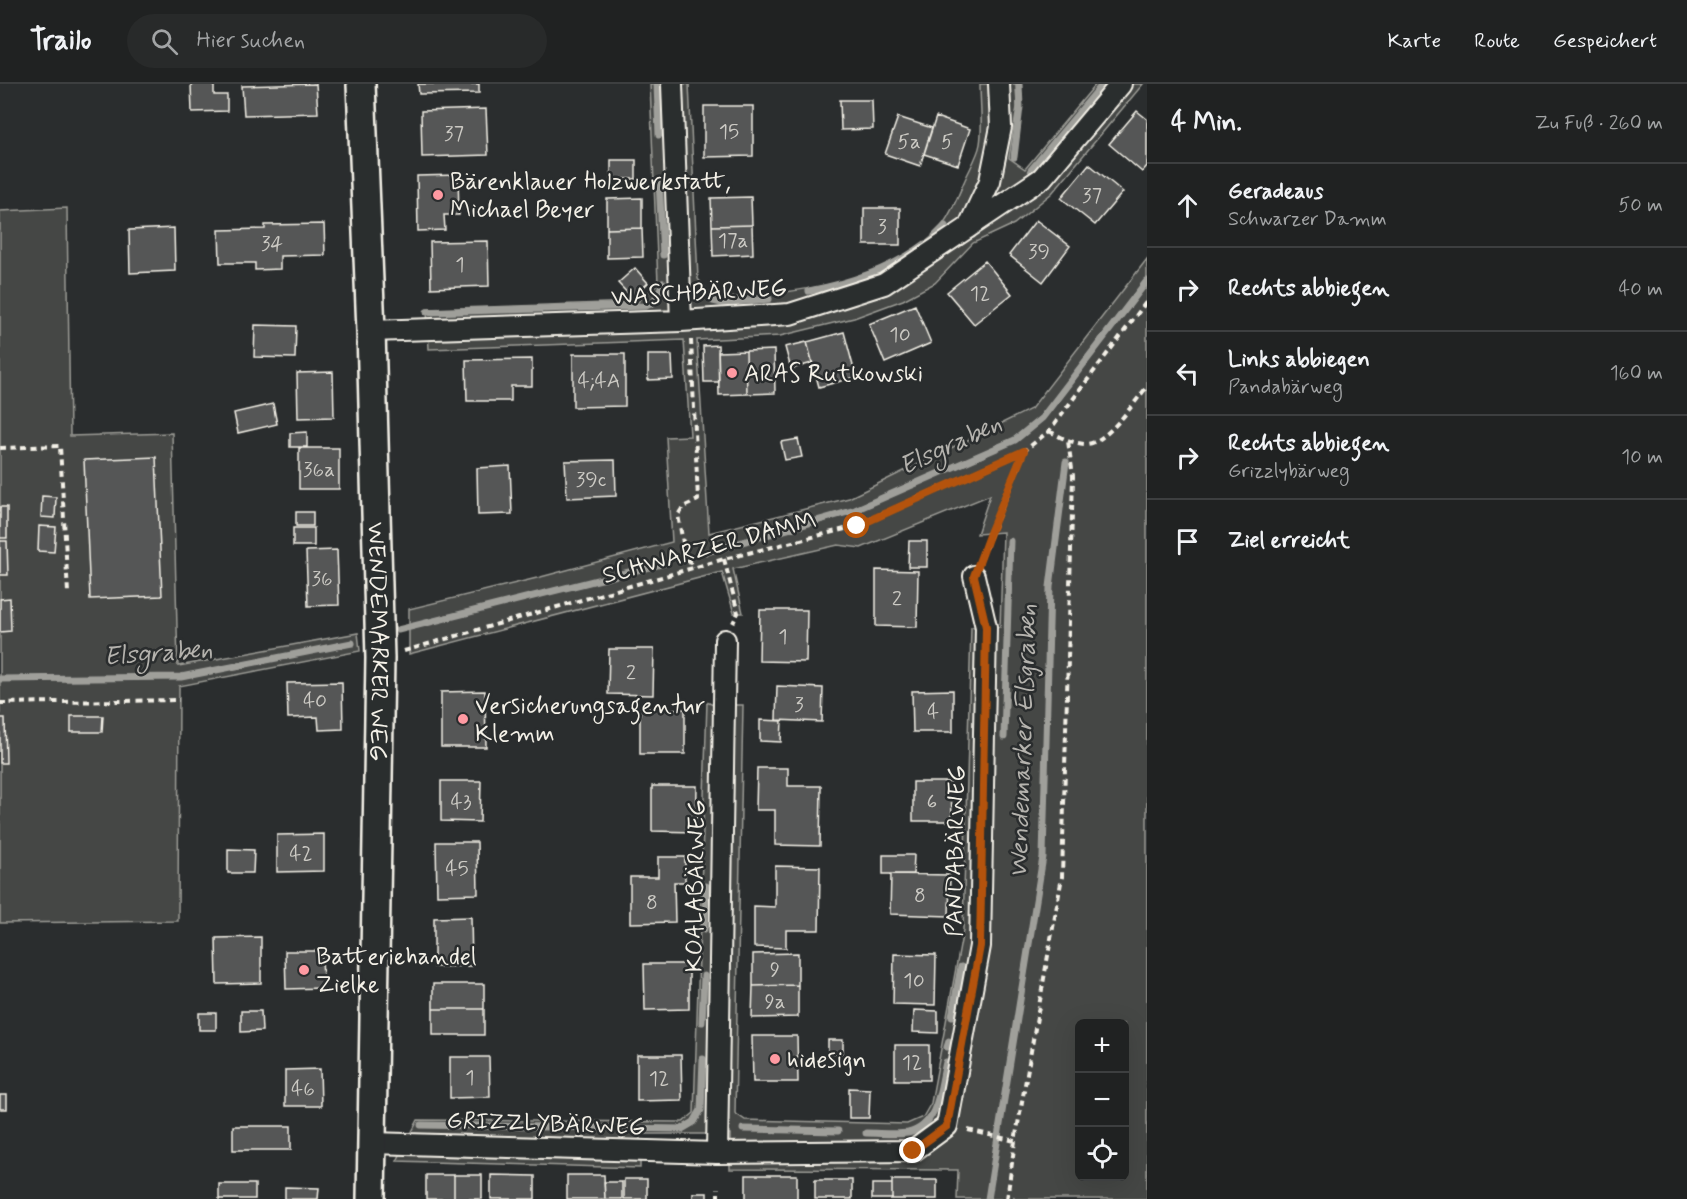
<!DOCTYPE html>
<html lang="de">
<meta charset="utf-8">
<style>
:root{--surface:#202222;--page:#282a2a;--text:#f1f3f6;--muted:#a2a4a5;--line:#3d3f40}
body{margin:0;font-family:Mynerve,sans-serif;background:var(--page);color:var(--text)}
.controls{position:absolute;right:18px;bottom:18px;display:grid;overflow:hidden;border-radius:9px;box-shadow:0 6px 24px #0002}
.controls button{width:54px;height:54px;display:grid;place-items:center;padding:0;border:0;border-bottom:2px solid var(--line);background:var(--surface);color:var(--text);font:30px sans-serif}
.stop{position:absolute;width:18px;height:18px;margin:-14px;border:4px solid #b45309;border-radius:50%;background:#fff}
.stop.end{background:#b45309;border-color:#fff;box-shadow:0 2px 6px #0008}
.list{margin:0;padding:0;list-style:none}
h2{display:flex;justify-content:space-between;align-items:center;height:78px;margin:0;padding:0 24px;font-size:26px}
h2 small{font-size:20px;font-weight:400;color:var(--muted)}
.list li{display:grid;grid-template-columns:39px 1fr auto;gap:18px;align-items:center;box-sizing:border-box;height:84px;padding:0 24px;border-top:2px solid var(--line)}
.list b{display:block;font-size:22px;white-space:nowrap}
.list p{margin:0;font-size:20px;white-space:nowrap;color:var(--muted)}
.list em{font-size:20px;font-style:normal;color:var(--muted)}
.icon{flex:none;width:33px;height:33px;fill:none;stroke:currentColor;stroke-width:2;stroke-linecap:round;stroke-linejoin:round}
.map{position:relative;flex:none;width:1147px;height:1115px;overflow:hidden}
header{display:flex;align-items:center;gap:36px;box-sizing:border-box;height:84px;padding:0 30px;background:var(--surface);border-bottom:2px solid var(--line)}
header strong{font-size:28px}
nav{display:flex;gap:33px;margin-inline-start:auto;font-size:21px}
.search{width:420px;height:54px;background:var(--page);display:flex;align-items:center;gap:15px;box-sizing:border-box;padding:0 21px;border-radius:33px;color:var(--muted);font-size:22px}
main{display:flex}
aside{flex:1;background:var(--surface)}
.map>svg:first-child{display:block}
</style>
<header>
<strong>Trailo</strong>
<div class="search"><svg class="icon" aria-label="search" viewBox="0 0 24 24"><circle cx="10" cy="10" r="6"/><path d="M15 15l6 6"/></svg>Hier suchen</div>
<nav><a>Karte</a><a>Route</a><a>Gespeichert</a></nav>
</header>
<main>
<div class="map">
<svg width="1147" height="1115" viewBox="0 0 1147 1115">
<rect width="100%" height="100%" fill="#2a2d2e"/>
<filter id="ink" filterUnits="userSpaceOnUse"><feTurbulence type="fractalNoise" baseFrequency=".0167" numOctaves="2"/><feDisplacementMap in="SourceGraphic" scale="12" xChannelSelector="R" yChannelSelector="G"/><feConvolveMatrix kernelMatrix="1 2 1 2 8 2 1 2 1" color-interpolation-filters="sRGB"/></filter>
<g filter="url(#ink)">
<path fill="#444645" stroke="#9c9c96" stroke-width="1.5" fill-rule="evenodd" d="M650,0h39l9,195 16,20c73,-6 163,-12 221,-65 13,-13 22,-35 29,-52 5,-12 14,-26 16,-38 3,-18 0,-42 0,-60h36l1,23 -8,51 16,11 71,-85h47l-91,109 -38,31 -41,19 -38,40 -32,17 -49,18 -74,18 -83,4 12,193 140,-35 182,-89 116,-150v940h-133v-3l-1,3h-56l1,-29 -228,-1v-35h-90v34l-243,-7 21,-41 265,2 11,-9 13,-411 6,3h30l-8,408 10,7 162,4 16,-7 8,-14 32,-173 8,-303h29l3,-95 -26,2 13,-39 -129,53 -23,-3 -105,24 10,44h-9l-12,-41 -313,82v-45l128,-31 135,-36 -6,-105 24,-1 -6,-96 -255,9 -2,-40 211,-7 20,-19zM1080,940h44v152h-44z
M67,124l3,228 102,-3 6,233 180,-33 2,18 -181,35 -1,235 -178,2v-712z"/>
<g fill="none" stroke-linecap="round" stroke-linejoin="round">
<path stroke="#9f9f9a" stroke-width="7" d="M657,0l2,51
M1014,73l6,-50 -1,-23
M1031,86l72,-86
M659,97l4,74
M935,152l10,-10
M809,207c42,-8 82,-22 116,-47
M713,217l9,2 47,-4
M427,228l219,-6 7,-3 10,-20
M707,468l148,-42 160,-70 27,-22 105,-137
M398,546l267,-67
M0,595l181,-2 171,-34
M1004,653l6,-196
M704,845l2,-43
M952,932l9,-49
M702,938l2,-46
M947,963l2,-6
M421,1041l261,4 12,-7 7,-12 2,-51
M743,1045l95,2
M866,1049c13,0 30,2 42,0 31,-7 32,-46 38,-71
M988,1115l55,-342 7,-270 16,-125"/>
</g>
<path fill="#555756" stroke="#f4f1e8" stroke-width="1.5" d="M191,0h23v11h13v16l-35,1z
M316,0l2,29 -74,2 -2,-29z
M418,0h61v9l-60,1z
M840,16h32l1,29 -32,1z
M704,22h49v50l-49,1z
M486,25l2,46 -66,2 -1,-46z
M1137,27l10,8v47l-5,6 -33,-28z
M898,33l34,11 -12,38 -35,-12z
M936,33l34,12 -12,36 -34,-11z
M611,76h25v19h-25z
M1089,80l34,28 -28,33 -34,-27z
M458,91l1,40h-15l1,15 -27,1 -1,-55z
M751,113l1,28 -40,1 -1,-28z
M642,114v30l-35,1v-30z
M864,124h36v37h-36z
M1036,136l34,26 -27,36 -34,-27z
M324,140l1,31 -45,1v13l-25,1v-7h-35l-1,-33 46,-1v-4z
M752,141l1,29 -40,2 -1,-30z
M174,144l1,43 -45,2 -1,-43z
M642,144l1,29 -36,1v-29z
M488,157l1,45 -58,2 -1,-46z
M985,177l27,33 -38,30 -27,-32z
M635,184l13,15 -16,15 -14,-15z
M915,221l16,38 -46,20 -16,-39z
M255,241l41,1 -1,32 -41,-1z
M844,248l12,45 -37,10 -12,-45z
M807,258l5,21 -21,6 -6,-22z
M718,261l1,37h-15l-1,-36z
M774,266l1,43 -28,1 -1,-43z
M746,267l1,43 -28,1 -1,-43z
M573,270h52v52l-52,1z
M648,271h24l1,24 -25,1z
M532,275v27h-21v15h-44l-1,-41z
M333,288l1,45 -36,1 -1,-45z
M273,320l4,20 -39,9 -4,-20z
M307,348v15h-17v-14z
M798,355l4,18 -17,3 -4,-18z
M299,364h40v41h-40z
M156,373l6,139 -72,3 -6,-139z
M615,376l1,36 -49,2 -2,-37z
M510,382l2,48 -34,1 -1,-47z
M42,412l14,1 -1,21 -14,-1z
M0,423h7v31h-7z
M296,428h17v14h-17z
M39,442l17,1 -2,25 -16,-1z
M293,444h21v18h-21z
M0,457h7l1,34h-8z
M909,457h18v26h-19z
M337,466l2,55 -31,1 -2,-55z
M876,486l42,1 -1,56 -41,-1z
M10,514l1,33 -11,1v-33z
M760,526h47l-1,52 -47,-1z
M609,565h45l-1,46 -45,-1z
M342,598l1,47 -24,1 -1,-13 -30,1 -1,-35z
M777,602l46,2 -1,34 -46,-2z
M953,606v42h-40l-1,-41z
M485,607l1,56h-45v-55z
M640,624l45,1v45h-45z
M71,632h32l-1,16h-31z
M0,634h5l1,45h-6z
M760,636l22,1 -1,21 -21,-1z
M757,684h31v18h33l-1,60 -45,-1v-35h-19z
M441,697h40l-1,41 -39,-1z
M913,698h38l1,39h-39z
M652,702h45l-1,46 -44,-1z
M324,750v37l-47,1v-37z
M436,758h41l1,52 -41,1z
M228,765l26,1 -1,23h-25z
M883,771h31l-1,19h-30z
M658,773h27v25h-11l1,40 -45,1v-46h28z
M775,782l45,1 -1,63h-33v18l-32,-1v-41l21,1z
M891,790l59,1 -1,41 -59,-2z
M471,833l1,49 -38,1v-49z
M261,853v46l-44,1 -1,-46z
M285,867h37l1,37 -37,1z
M798,869v32l-45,1v-32z
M894,870l42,1 -1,50 -42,-1z
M644,880h45v45l-44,1z
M433,900h51v25h-51z
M798,901v32l-46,1 1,-32z
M433,925h51v26h-51z
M914,926l24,1v22l-25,-1z
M241,927h20l1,20 -21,1z
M199,929h17v17h-17z
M752,952h45l1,46h-45z
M828,956h15v14h-15z
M895,961h34v35h-34z
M637,971h44l1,45 -45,1z
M450,973h39l1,40 -40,1z
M320,985l1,37h-36v-36z
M849,1004l21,1 -1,29h-20z
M0,1011h7v14h-7z
M233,1042h58v24h-58z
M426,1091h28v24h-28z
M454,1091h28v24h-28z
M491,1091l44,1v23h-44z
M567,1091h37l1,24h-38z
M746,1091h51v24h-51z
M624,1095h23v20h-23z
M815,1096h37v19h-37z
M892,1096h45v19h-45z
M604,1098h18v17h-17z
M219,1100h36v15h-36z
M872,1100h20v15h-20z
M285,1103l34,1 -1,11h-33z
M693,1109h14v6h-14z"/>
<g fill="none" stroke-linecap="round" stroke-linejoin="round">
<g stroke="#f4f1e8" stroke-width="24">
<path id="street" d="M672,0l9,237
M968,144l22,-47 11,-54 -2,-43
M371,247l310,-10 109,-7 94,-30 158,-106 79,-94
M725,556l-8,513 196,-2 34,-25 33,-180 6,-319 -12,-51
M372,1059l345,10"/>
</g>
<g stroke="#f4f1e8" stroke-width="32">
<g id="secondary">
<path id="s1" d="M361,0l10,247 9,327 -9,541"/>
</g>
</g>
<path stroke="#f4f1e8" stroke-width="4" stroke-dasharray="6 4.5" stroke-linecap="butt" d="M691,256l7,160 -15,7 -5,8 7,39 8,14
M1049,347c11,6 22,12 36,13 21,1 49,-42 62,-57
M0,364l60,-2 8,147
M981,474l43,-107
M724,475l14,54 -5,10
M404,567l320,-92 133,-33 167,-75 25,-20 98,-130
M0,619l179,-3
M968,1046l47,11
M718,1115v-11
M1007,1115l8,-58 47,-264 11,-401 -5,-35"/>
<use href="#street" stroke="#2a2d2e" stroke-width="20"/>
<use href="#secondary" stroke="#2a2d2e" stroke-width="27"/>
</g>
</g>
<g fill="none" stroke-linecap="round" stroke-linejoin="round" filter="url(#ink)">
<path stroke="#b45309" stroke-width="8" d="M857,442l167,-75 -34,82 -16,43 12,51 -6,319 -33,180 -34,25"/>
</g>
<g fill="#ff9aa2" stroke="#2a2d2e" stroke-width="2">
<circle cx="438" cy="111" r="6"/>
<circle cx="732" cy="289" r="6"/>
<circle cx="463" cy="635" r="6"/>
<circle cx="304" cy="886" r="6"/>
<circle cx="775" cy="975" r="6"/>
</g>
<g text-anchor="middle" stroke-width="5" stroke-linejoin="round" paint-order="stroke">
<g font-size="21" fill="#cccac4">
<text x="729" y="54">15</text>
<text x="454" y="56">37</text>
<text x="909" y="64">5a</text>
<text x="947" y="64">5</text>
<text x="1092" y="118">37</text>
<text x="882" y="149">3</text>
<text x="733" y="163">17a</text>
<text x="272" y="166">34</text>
<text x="1039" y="174">39</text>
<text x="460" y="187">1</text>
<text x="980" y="216">12</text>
<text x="900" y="257">10</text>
<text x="599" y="303">4;4A</text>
<text x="319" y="392">36a</text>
<text x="591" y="402">39c</text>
<text x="322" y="501">36</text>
<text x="897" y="521">2</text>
<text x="783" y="559">1</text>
<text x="631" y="595">2</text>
<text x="315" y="623">40</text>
<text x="799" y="627">3</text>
<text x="933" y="634">4</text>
<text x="461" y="724">43</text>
<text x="932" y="724">6</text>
<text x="301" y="776">42</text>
<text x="457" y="791">45</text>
<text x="920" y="818">8</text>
<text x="652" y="825">8</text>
<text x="775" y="892">9</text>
<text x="914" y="903">10</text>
<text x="775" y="924">9a</text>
<text x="912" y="985">12</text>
<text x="470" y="1000">1</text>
<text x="659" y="1001">12</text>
<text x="303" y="1011">46</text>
</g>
<g font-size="24" fill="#f4f1e8" stroke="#2a2d2e" text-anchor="start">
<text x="450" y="105">Bärenklauer Holzwerkstatt,<tspan x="450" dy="28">Michael Beyer</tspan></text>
<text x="744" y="297">ARAS Rutkowski</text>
<text x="475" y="629">Versicherungsagentur<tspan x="475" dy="28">Klemm</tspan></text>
<text x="316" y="880">Batteriehandel<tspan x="316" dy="28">Zielke</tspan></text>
<text x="787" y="983">hidesign</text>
</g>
<g font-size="24" fill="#f4f1e8" stroke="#2a2d2e">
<text transform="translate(699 208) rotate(-3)" y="8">WASCHBÄRWEG</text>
<text transform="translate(709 463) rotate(-15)" y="8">SCHWARZER DAMM</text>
<text dy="8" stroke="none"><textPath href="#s1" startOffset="558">WENDEMARKER WEG</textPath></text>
<text transform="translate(955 767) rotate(-89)" y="8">PANDABÄRWEG</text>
<text transform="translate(695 802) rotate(-89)" y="8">KOALABÄRWEG</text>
<text transform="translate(546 1039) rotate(2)" y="8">GRIZZLYBÄRWEG</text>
</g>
<g font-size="26" font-style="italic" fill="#b5b3ae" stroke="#2a2d2e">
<text transform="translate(950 360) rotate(-25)" y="9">Elsgraben</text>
<text transform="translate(158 568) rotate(-4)" y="9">Elsgraben</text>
<text transform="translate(1022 657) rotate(-88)" y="9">Wendemarker Elsgraben</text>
</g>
</g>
</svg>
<div class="controls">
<button>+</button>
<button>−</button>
<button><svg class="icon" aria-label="locate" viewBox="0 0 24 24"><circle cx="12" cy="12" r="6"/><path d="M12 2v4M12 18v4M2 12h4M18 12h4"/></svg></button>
</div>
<div class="stop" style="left:857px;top:442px"></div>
<div class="stop end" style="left:913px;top:1067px"></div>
</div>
<aside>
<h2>4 Min.<small>Zu Fuß · 260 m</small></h2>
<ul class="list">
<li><svg class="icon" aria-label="ahead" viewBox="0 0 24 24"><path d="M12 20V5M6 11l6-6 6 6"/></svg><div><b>Geradeaus</b><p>Schwarzer Damm</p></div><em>50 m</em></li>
<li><svg class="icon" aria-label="right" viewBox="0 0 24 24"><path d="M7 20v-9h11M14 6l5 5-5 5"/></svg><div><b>Rechts abbiegen</b></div><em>40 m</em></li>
<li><svg class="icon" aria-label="left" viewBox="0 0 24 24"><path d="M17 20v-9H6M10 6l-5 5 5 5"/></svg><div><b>Links abbiegen</b><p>Pandabärweg</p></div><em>160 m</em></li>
<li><svg class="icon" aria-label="right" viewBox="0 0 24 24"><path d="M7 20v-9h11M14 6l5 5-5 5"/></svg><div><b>Rechts abbiegen</b><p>Grizzlybärweg</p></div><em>10 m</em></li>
<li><svg class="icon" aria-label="arrive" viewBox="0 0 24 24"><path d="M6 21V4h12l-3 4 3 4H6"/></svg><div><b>Ziel erreicht</b></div></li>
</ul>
</aside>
</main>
